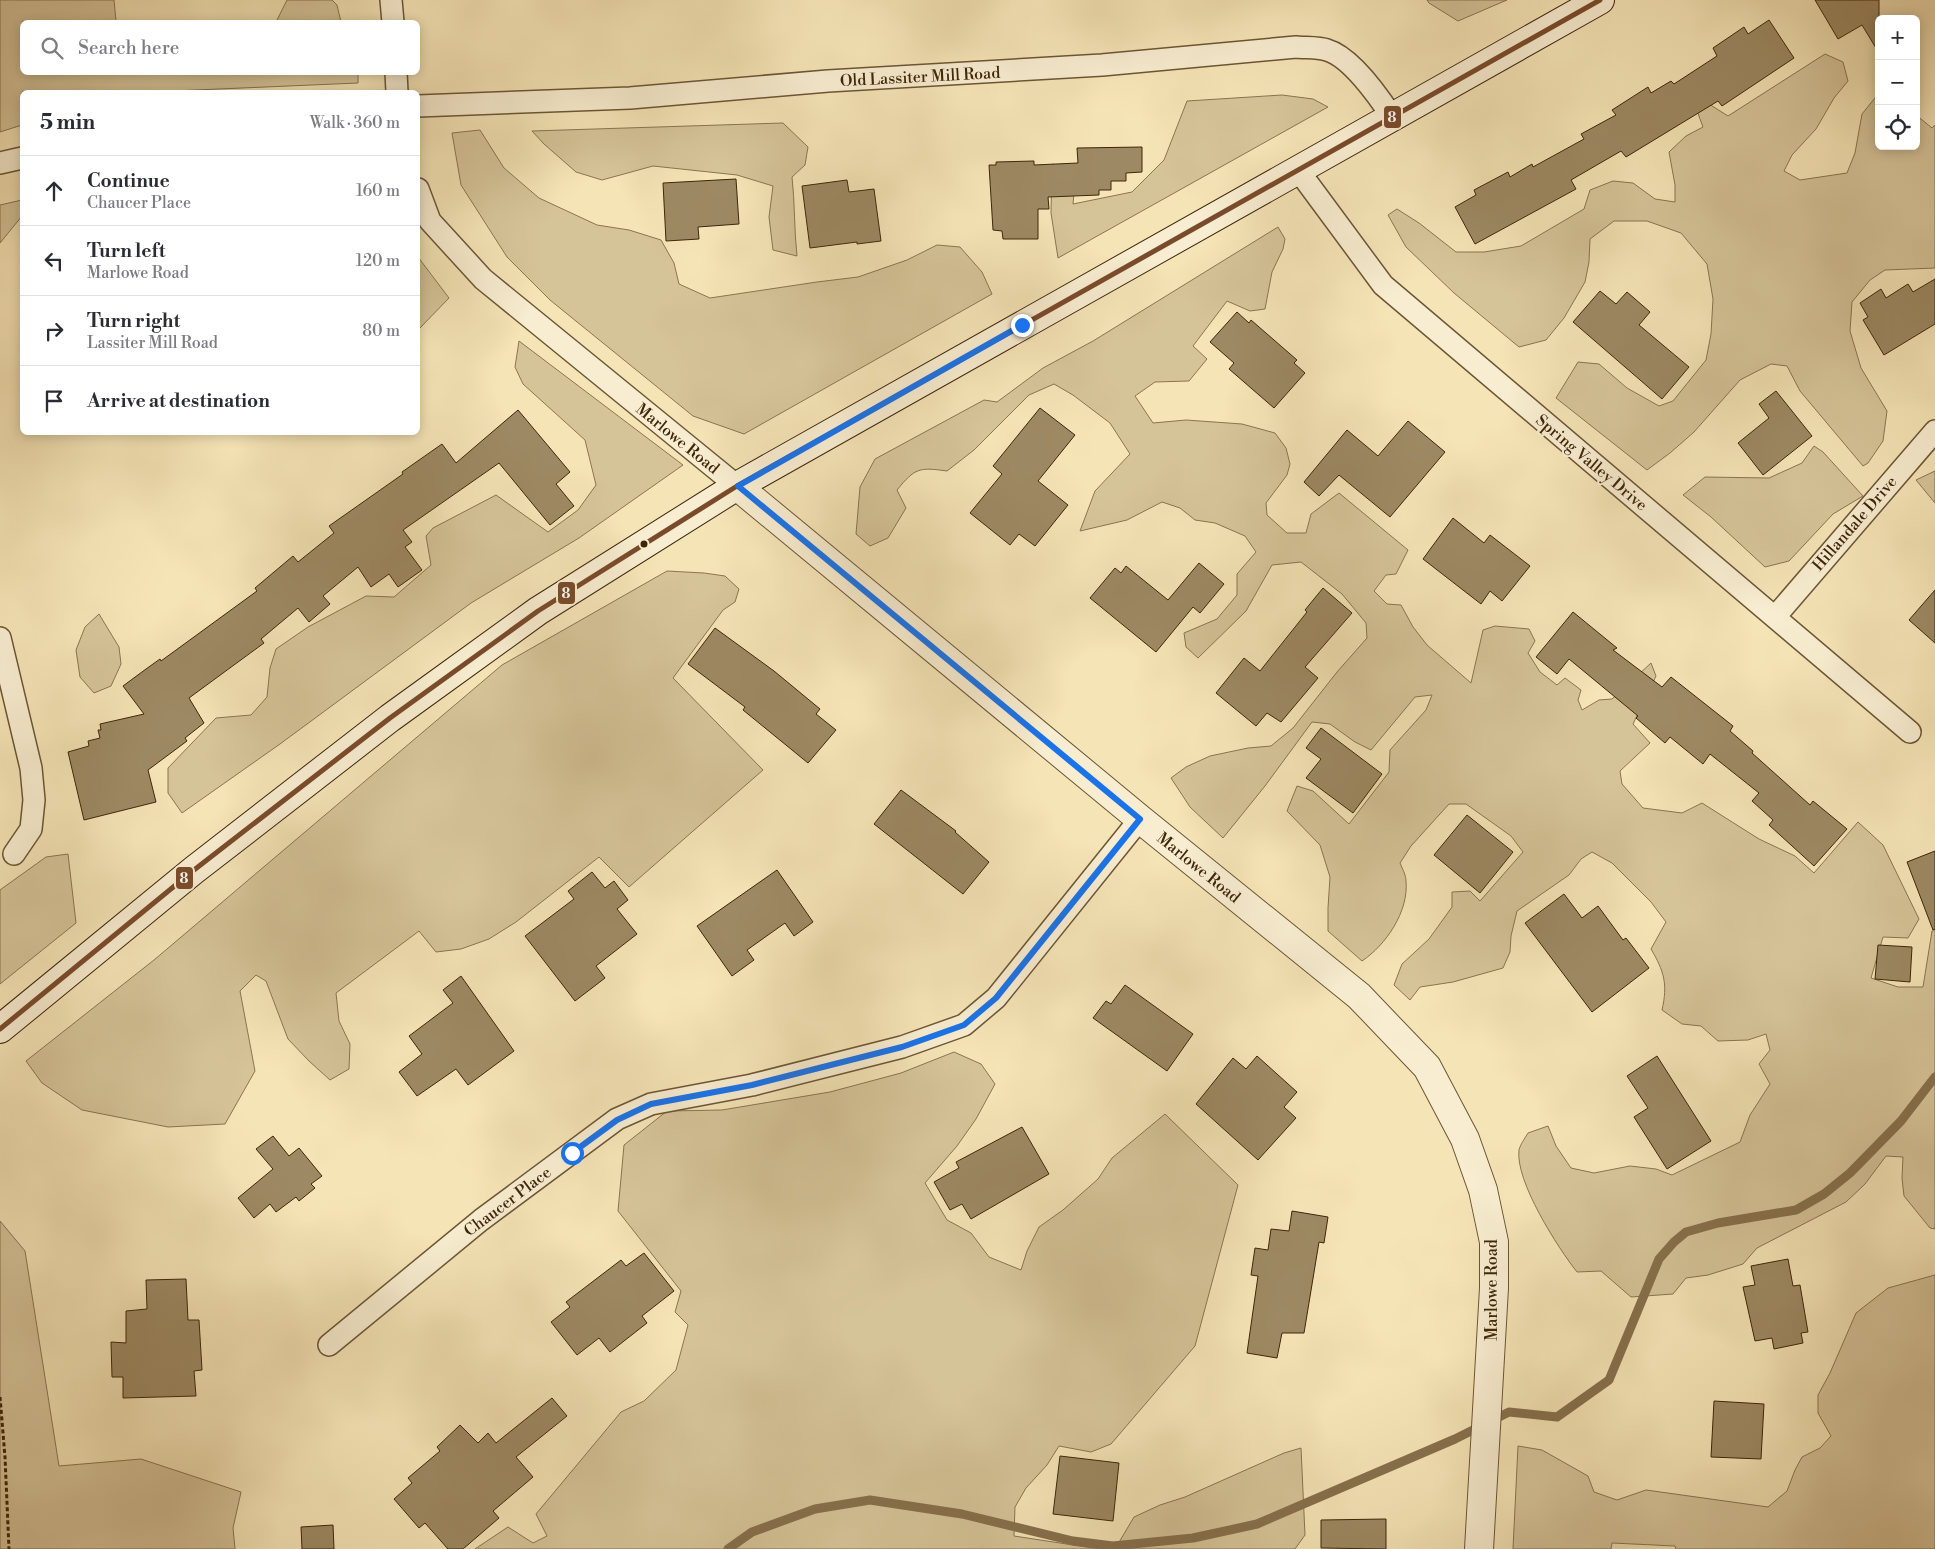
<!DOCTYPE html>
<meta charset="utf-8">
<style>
:root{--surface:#fff;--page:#f7f7f7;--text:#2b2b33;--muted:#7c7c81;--line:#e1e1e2}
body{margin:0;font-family:"Libre Bodoni",serif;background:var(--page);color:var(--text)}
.controls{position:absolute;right:15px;top:15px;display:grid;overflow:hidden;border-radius:8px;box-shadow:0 2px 12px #0003}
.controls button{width:45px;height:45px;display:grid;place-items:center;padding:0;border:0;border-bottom:1px solid var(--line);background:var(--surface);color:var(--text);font:25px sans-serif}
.stop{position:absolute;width:15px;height:15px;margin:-11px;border:4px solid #1a73e8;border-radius:50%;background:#fff}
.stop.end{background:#1a73e8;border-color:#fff;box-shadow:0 1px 5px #0008}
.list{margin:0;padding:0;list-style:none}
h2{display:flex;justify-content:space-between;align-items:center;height:65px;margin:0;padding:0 20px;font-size:21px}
h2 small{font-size:16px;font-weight:400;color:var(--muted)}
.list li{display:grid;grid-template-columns:32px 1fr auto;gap:15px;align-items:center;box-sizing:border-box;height:70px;padding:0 20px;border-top:1px solid var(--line)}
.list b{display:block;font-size:19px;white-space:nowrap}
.list p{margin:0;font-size:16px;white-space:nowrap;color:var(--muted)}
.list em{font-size:16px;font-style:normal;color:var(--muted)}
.icon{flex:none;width:28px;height:28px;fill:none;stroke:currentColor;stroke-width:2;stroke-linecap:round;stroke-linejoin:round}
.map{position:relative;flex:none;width:1935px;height:1549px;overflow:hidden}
.search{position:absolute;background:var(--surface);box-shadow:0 2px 12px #0003;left:20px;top:20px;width:400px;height:55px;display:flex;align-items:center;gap:12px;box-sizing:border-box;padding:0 18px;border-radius:8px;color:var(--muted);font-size:19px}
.panel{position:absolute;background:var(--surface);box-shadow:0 2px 12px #0003;left:20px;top:90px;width:400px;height:345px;border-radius:8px}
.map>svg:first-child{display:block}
</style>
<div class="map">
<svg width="1935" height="1549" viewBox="0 0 1935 1549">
<rect width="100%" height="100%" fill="#f5e4b6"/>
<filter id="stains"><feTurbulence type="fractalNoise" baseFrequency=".004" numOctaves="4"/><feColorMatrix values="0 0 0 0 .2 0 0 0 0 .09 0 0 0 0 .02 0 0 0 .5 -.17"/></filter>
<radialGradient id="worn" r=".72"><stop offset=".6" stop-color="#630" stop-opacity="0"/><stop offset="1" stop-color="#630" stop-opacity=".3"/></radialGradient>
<path fill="#d6c499" stroke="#8a7551" d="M0,0h114l2,21 3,1h-97v50h336v11l-208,9h-128v33l-22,7z
M287,0h45l5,5 4,17h-65z
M1427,0h80l-49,21 -29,-18z
M1825,54l18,8 5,19 -14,17 -18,31 -24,26 -8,16 16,9 47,-7 8,-20 7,-39 17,-21v53h37v-31l16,13 3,-3v143l-50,2 -15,10 -18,22 -2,29 11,37 26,43 -4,30 -15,22 -5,3 -63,-75 -13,-25 -16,-2 -31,16 -46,52 -24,21 -23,17 -91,-72 22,-36 21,2 28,24 32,18 14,-5 33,-41 5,-26 2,-35 -6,-35 -26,-31 -34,-12h-33l-24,18 -1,23 -4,20 -21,36 -18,22 -27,7 -65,-54 -48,-46 -18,-32 9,-6 22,14 37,29h28l37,-6 63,-37 6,-19 23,-9 20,2 22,16 20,3v-17l-6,-33 17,-16 17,-9 -13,-35 38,24z
M1282,95l31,4 15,8 -270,151 -7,-45 1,-49 24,6 -3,34 59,-12 32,-32 23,-59z
M783,123l25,24 -3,18 -13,12c3,26 2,52 5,79l-24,-6 -4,-33 4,-31 -36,-11 -84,-9 -51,14 -26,-8 -32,-28 -12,-13z
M480,130l24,38 35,30 58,27 32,5 32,10 13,23 5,21 31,14 107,-16 41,-5 49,-17 30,-15 23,2 22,25 10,22 -248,140 -51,-18 -143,-116 -43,-43 -46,-72 -9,-52z
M22,200v16l-22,27v-38z
M1278,227l7,12 -2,10 -11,23 -7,37 -15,2 -23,-10 -34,45 14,13 -18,22 -34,1 -20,14 18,27 33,-3 56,4 33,9 11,15 4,16 -3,11 -21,28 1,12 20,18h19l5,-19 28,-21 69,57 -12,24 -10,1 -12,16 13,13 14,1 12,22 14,18 44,38 12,-53 12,-4 34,3 6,12 -7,12 12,19 17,13 8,-7 16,12 -3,10 4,10 17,-10 13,-1 39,-36 5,13 -23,48 17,19 -30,28 2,13 21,24 39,5 20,-10 57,36 36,17 19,17 44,-51 25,23 36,74 -11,19 -25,-1 -12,41 27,9h25l9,-56 3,-2v300l-5,-1 -26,-32 -2,-18 1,-21 -17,-1 -21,28 -19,18 -89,46 -14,16 -35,11 -22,3 -13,16 -42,3 -30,-26 -24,1c-19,-24 -62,-91 -58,-122 1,-5 6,-12 9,-17l20,-7 8,20 15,22 23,5 36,-7 26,3 16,6 68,-33 10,-27 20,-31 -11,-20 11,-14 -4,-16 -18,6 -30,1 -17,-15 -19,-2 -20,-14c6,-26 2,-39 -11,-61l15,-27 -15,-20 -39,-39 -20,-11 -11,7 -12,16 -52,36 -6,25 -1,16 -7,16 -50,14 -33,5 -10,13 -16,-15 8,-21 27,-25 23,-32v-15l18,-1 10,10 43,-49 -12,-16 -45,-32h-17l-38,42 -11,17c2,5 6,12 6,18 3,30 -20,64 -44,80l-34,-30v-23l2,-31 -10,-32 -33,-34 10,-25 16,5 36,33 40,-52 1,-22 36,-40 6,-15 -17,2 -44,53 -16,-8 -25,-18 -18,-2 -47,64 -42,52 -33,-31 -19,-29 15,-11 24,-11 38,-8 23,-2 22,-18 44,-56 30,-34 -1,-15 -24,-29 -41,-32 -29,3 -26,46 -48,47 -12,-11 -2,-14 33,-14 20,-24v-21l19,-22 -11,-16 -30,-13 -20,-3 -15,-12 -18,-6 -35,18 -47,11 15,-40 35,-37 -20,-31 -37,-28 -19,-11 -25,11 -55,55 -27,21c-28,-4 -32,-3 -50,19l9,18 -18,30 -18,8 -14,-12 4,-47 15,-28 109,-59 13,2 46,-34 50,-27z
M418,257l31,41 -31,32z
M519,341l164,124 -104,73 -108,65 -191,141 -98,69 -14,-20v-25l48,-50 35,-3 16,-18 3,-29 6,-19 32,-22 58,-31 28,1 37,-32 -5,-29 7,-8 63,-33 52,37 30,-22 18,-25 -11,-45 -62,-56 -8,-17z
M1814,446l9,6 40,44 -30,18 -44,47 -24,6 -54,-50 -28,-22 22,-18 64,1 33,-15z
M1935,471v32l-19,-23z
M667,571l37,2 21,3 14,13 -4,13 -12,8 -50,68 90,92 -134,117 -30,-30 -83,65 -27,17 -28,10 -25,3 -17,-21 -83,62 3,28 11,23 -1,25 -19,11 -21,-19 -21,-22 -22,-58 -10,-6 -16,16 15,80 -30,53 -57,3 -86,-17 -40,-27 -16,-22 128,-101 348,-295z
M99,614l20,33 2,17 -10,22 -17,7 -14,-16 -4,-27 9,-23z
M68,854l8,69 -76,61v-94l46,-33z
M954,1052l27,12 14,20 -19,35 -19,27 -32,37 22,37 24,13 18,24 32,13 6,-19 12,-24 24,-17 35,-31 14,-21 53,-44 73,71 -43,161 -84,98 -20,8 -32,-6 -12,19 -21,23 -11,19 -1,29 85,13h-624l33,-22 25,16 14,-7 -11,-22 85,-102 23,-11 32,-31 12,-45 -13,-13 6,-21 -63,-80 6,-66 43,-34 55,-1 108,-18 71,-19z
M0,1221l25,30 34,215 82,-7 100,33 -8,36 2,21h-235z
M1935,1275v274h-259l-1,-3 -63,-3 -1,6h-98l5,-103 24,4 46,26 6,16 23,8 29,-10 122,17 19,-16 8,-21 7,-13 18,-9 11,-12 -13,-23v-18l12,-22 26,-60 32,-25z
M1301,1448l4,87 -10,14h-180l19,-32 26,-12 25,-8 99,-44z"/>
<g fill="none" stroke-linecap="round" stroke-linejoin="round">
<path stroke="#87714d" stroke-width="9" d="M728,1549l24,-17 63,-23 55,-9 92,14 111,27 40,5 80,-8 64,-14 198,-85 54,-27 48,5 52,-37 50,-121 15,-17 12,-10 32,-9 78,-13 28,-16 26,-21 51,-52 34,-44"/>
</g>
<path fill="#9d8963" stroke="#3e2609" d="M1815,0h64v53l-17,-28 -24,14z
M1769,20l25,38 -72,48 -4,-5 -92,56 -5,-6 -50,29 5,9 -101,55 -20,-37 21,-12 -2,-5 34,-18 2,5 22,-13 1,3 51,-28 -3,-5 35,-19 -4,-5 36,-23 3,6 20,-12 3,3 43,-28 -4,-8 31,-21 4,7z
M1142,147v25l-16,1v8h-15v9h-12v5l-51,2 1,12h-11v30h-35l-1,-8 -9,-1 -4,-65h7v-3l38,-1v4l44,-2 -1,-15z
M736,179l3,45 -41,3 1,12 -33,2 -3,-58z
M847,180l2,12 25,-3 7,52 -24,3v-2l-47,6 -8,-62z
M1935,279v45l-51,31 -21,-35 5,-3 -8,-14 21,-14 5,9 22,-14 5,8z
M1600,291l16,13 11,-12 23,20 -11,13 50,42 -27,32 -89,-77z
M1237,312l12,11 2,-3 46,40 -3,3 11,10 -31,35 -45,-39 5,-6 -24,-21z
M1776,391l36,45 -49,39 -25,-32 31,-25 -10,-14z
M1040,408l35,27 -37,46 30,24 -33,41 -16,-12 -9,11 -40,-32 32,-39 -9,-8z
M518,410l52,62 -14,12 18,22 -24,19 -51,-62 -96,67 9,12 -7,5 17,23 -24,17 -9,-13 -18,13 -13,-20 -35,29 7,8 -21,18 -11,-14 -37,31 3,4 -75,55 15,25 -19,15 2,3 -39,29 8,32 -72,18 -16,-68 21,-6 -1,-5 12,-3 -2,-8h3l-1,-6 44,-10 -21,-28 23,-17 14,-10 1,2 96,-70 -2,-3 38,-32 5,6 36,-29 -5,-7 74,-52 -1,-2 40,-28 14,19z
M1408,421l37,31 -55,65 -51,-42 -20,21 -15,-14 43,-52 31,26z
M1453,518l31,25 6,-8 40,31 -28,35 -12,-10 -9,13 -58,-45z
M1199,563l25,21 -24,29 -7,-6 -37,45 -66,-54 25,-30 6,5 5,-7 42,34z
M1323,588l29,25 -47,54 13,11 -37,44 -14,-9 -11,13 -40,-33 28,-35 16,13 47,-59 -2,-2z
M1935,590v53l-26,-23z
M1573,612l44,36 -4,2 49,37 9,-10 62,49 -3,5 23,20 -1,2 58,52 3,-4 34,28 -33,37 -45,-41 4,-5 -21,-19 7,-8 -49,-39 -7,10 -33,-27 -5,6 -29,-25 2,-2 -69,-57 -12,15 -21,-17z
M715,628l59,43 46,38 -4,5 20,16 -28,33 -65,-53 2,-3 -57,-43z
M1321,728l61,46 -29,39 -47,-35 15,-19 -15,-11z
M901,790l55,41 -1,1 34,30 -26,32 -89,-70z
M1467,815l46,37 -33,41 -46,-38z
M1935,851v78l-2,1 -26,-68z
M777,870l36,52 -19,14 -9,-13 -38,27 7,10 -22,16 -35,-50z
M592,872l13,16 9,-7 14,19 -11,9 20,25 -41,32 9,12 -30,23 -50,-65 49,-37 -6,-8z
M1564,894l18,24 16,-12 25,34 3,-2 23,30 -57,44 -67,-89z
M1878,945l34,2 -2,35 -35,-3z
M461,976l53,75 -46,34 -12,-16 -39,27 -18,-24 23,-18 -13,-18 44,-33 -10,-13z
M1125,985l68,49 -26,37 -74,-53 13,-17 5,3z
M1257,1056l40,36 -13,15 12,11 -38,42 -62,-56 37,-46 13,11z
M1657,1056l54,85 -44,28 -33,-52 14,-9 -21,-32z
M1022,1127l27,47 -78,45 -9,-15 -12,6 -16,-28 25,-14 -3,-6z
M273,1136l16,20 10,-8 23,28 -11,8 4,4 -16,13 -3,-4 -20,15 -6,-8 -16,14 -16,-20 35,-29 -17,-20z
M1292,1211l36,6 -4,26 -5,-1 -15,91h-22l-5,25 -30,-5 11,-77 -7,-1 4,-27 13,2 3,-21 18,2z
M644,1253l30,38 -32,25 5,7 -37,29 -11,-14 -22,17 -26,-33 19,-15 -4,-5 55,-42 5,6z
M1788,1259l5,27 7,-1 8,47 -7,1 2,10 -29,6 -2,-11 -17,3 -12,-54 12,-2 -4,-19z
M186,1279l2,41h11l3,50 -8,1 2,25 -73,2v-21h-11l-1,-35 15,1v-32l21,-2 -1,-29z
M552,1398l15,18 -51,41 17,20 -40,34 6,7 -36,31h-15l-23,-26 -6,5 -25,-29 18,-16 -4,-5 32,-27 -3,-4 23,-22 18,18 10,-10 8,10z
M1714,1401l50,3 -3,55 -50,-2z
M1060,1456l59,7 -6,58 -60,-7z
M1386,1519v30l-65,-1v-28z
M333,1525l1,24h-32l-1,-22z"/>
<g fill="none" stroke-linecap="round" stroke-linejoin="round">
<g stroke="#6c5634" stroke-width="24">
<path id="minor" d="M391,0l2,22
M396,72l1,20
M418,106l212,-8 198,-17 274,-16 194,-18c10,1 22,0 31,3 24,7 52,47 65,67
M0,163l22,-5
M1298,170l85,115 527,447
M418,189l12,32 53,58 254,207
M1775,617l160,-186
M0,638l31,130 3,32 -3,29 -17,25
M329,1345l152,-125 136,-101 34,-15 101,-19 150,-38 62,-22 32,-27 144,-179"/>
</g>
<g stroke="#6c5634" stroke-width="30">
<path id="tertiary" d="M737,486l403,333 219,177 68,71 38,72 18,51 11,52v46l-15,261"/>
</g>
<g stroke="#3e2609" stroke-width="30">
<path id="secondary" d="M0,1029l194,-159 196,-152 148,-107 199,-125 863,-486"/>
</g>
<path stroke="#3e2609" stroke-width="3" stroke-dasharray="4 2.5" stroke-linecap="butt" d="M0,1397l5,60 4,92"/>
<use href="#minor" stroke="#f8edd0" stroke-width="21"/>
<use href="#tertiary" stroke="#f8edd0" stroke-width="28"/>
<use href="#secondary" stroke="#f8edd0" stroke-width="28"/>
<g stroke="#f8edd0" stroke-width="9">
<path id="bus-1" d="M0,1029l194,-159 196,-152 148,-107 199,-125 863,-486"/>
</g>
<use href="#bus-1" stroke="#7a4b2a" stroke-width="5"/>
</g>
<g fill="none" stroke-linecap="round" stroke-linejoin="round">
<path stroke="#1a73e8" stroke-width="6" d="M572,1153l45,-33 34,-16 101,-19 150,-38 62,-22 32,-27 144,-179 -402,-333 284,-161"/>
</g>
<circle fill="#3e2609" stroke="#f8edd0" stroke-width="2" cx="644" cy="544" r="4.5"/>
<g text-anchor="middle" stroke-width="4" stroke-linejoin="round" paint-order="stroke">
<g font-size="16" fill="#3e2609" stroke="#f8edd0">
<text transform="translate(920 76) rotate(-3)" y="6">Old Lassiter Mill Road</text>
<text transform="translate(678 438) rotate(39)" y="6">Marlowe Road</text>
<text transform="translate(1592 462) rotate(40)" y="6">Spring Valley Drive</text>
<text transform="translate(1854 523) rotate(-49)" y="6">Hillandale Drive</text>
<text transform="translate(1199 867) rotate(39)" y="6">Marlowe Road</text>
<text transform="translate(507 1201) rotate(-37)" y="6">Chaucer Place</text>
<text transform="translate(1491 1290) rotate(-90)" y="6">Marlowe Road</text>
</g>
</g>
<g stroke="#f8edd0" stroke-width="2">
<rect x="1383" y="105" width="19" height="24" rx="5" fill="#7a4b2a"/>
<rect x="557" y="581" width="19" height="24" rx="5" fill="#7a4b2a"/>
<rect x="175" y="866" width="19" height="24" rx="5" fill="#7a4b2a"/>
</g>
<g font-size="14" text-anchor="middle" font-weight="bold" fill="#fff">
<text x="1392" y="122">8</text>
<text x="566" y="598">8</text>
<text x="184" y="883">8</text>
</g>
<rect width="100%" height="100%" filter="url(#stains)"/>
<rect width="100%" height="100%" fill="url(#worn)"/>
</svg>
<div class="controls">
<button>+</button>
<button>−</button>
<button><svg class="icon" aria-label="locate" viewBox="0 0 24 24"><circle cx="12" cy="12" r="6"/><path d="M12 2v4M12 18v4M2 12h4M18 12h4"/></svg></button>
</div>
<div class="stop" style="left:572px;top:1153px"></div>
<div class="stop end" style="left:1022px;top:325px"></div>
<div class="search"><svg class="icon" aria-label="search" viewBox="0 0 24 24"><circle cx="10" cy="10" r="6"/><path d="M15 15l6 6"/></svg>Search here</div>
<section class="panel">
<h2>5 min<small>Walk · 360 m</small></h2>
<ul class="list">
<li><svg class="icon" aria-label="ahead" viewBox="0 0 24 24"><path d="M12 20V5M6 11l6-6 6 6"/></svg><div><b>Continue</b><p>Chaucer Place</p></div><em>160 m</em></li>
<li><svg class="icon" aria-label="left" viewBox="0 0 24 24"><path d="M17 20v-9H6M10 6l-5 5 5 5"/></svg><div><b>Turn left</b><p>Marlowe Road</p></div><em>120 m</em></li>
<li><svg class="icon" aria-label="right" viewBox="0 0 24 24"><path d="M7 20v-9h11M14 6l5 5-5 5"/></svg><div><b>Turn right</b><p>Lassiter Mill Road</p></div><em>80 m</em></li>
<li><svg class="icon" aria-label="arrive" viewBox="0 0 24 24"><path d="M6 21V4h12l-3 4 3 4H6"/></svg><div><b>Arrive at destination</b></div></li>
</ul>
</section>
</div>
